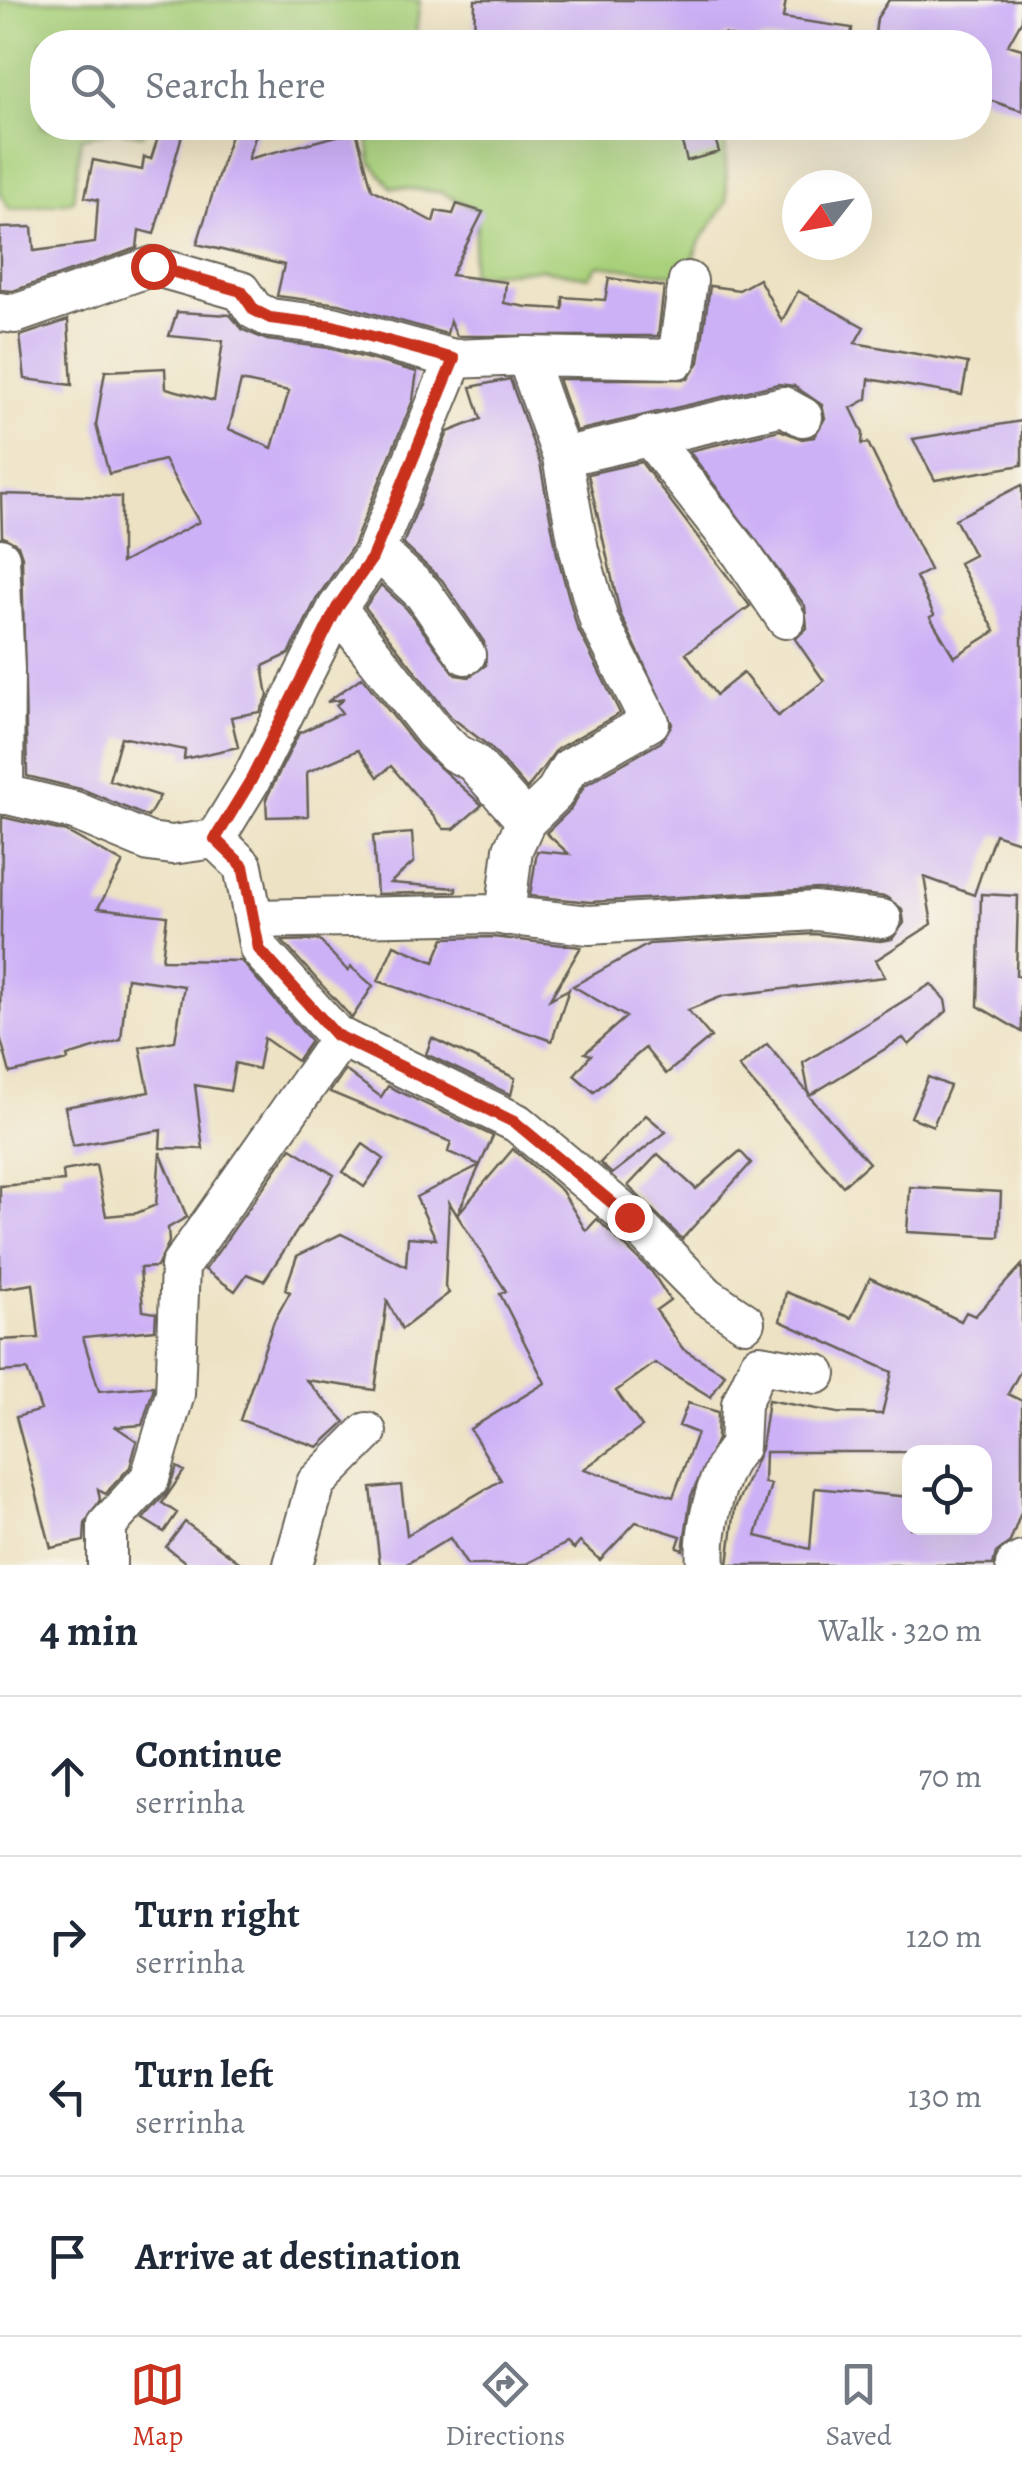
<!DOCTYPE html>
<meta charset="utf-8">
<style>
:root{--surface:#fff;--page:#f6f6f7;--text:#1f2937;--muted:#747a83;--line:#e0e1e3;--accent:#c8321e}
body{margin:0;font-family:Alegreya,serif;background:var(--page);color:var(--text)}
.controls{position:absolute;right:30px;bottom:30px;display:grid;overflow:hidden;border-radius:20px;box-shadow:0 10px 40px #0002}
.controls button{width:90px;height:90px;display:grid;place-items:center;padding:0;border:0;border-bottom:2px solid var(--line);background:var(--surface);color:var(--text);font:50px sans-serif}
.compass{position:absolute;left:782px;top:170px;width:90px;height:90px;border-radius:50%;background:var(--surface);box-shadow:0 10px 40px #0002;rotate:239deg}
.stop{position:absolute;width:30px;height:30px;margin:-22px;border:8px solid #c8321e;border-radius:50%;background:#fff}
.stop.end{background:#c8321e;border-color:#fff;box-shadow:0 2px 10px #0008}
.list{margin:0;padding:0;list-style:none}
h2{display:flex;justify-content:space-between;align-items:center;height:130px;margin:0;padding:0 40px;font-size:42px}
h2 small{font-size:32px;font-weight:400;color:var(--muted)}
.list li{display:grid;grid-template-columns:65px 1fr auto;gap:30px;align-items:center;box-sizing:border-box;height:160px;padding:0 40px;border-top:2px solid var(--line)}
.list b{display:block;font-size:38px;white-space:nowrap}
.list p{margin:0;font-size:32px;white-space:nowrap;color:var(--muted)}
.list em{font-size:32px;font-style:normal;color:var(--muted)}
.icon{flex:none;width:55px;height:55px;fill:none;stroke:currentColor;stroke-width:2;stroke-linecap:round;stroke-linejoin:round}
.map{position:relative;flex:none;width:1022px;height:1565px;overflow:hidden}
.search{position:absolute;background:var(--surface);box-shadow:0 10px 40px #0002;left:30px;right:30px;top:30px;height:110px;display:flex;align-items:center;gap:25px;box-sizing:border-box;padding:0 35px;border-radius:40px;color:var(--muted);font-size:38px}
.sheet{height:770px;background:var(--surface)}
nav{display:flex;justify-content:space-around;align-items:center;box-sizing:border-box;height:140px;border-top:2px solid var(--line);background:var(--surface);font-size:28px;color:var(--muted)}
nav a{display:grid;justify-items:center;gap:5px}
nav .on{color:var(--accent)}
.map>svg:first-child{display:block}
</style>
<div class="map">
<svg width="1022" height="1565" viewBox="0 0 1022 1565">
<rect width="100%" height="100%" fill="#f7f3e8"/>
<filter id="ink" filterUnits="userSpaceOnUse"><feTurbulence type="fractalNoise" baseFrequency=".01" numOctaves="2"/><feDisplacementMap in="SourceGraphic" scale="20" xChannelSelector="R" yChannelSelector="G"/><feConvolveMatrix kernelMatrix="1 2 1 2 8 2 1 2 1" color-interpolation-filters="sRGB"/></filter>
<filter id="wash" filterUnits="userSpaceOnUse"><feTurbulence type="fractalNoise" baseFrequency=".0048" numOctaves="4" result="noise"/><feDisplacementMap in="SourceGraphic" scale="40" xChannelSelector="R" yChannelSelector="G"/><feGaussianBlur stdDeviation="2.25" result="paint"/><feColorMatrix in="noise" values="0 0 0 0 0 0 0 0 0 0 0 0 0 0 0 0 0 1.4 0 .05"/><feComposite in="paint" operator="in"/></filter>
<g filter="url(#wash)">
<rect width="100%" height="100%" fill="#ede2c3"/>
<path fill="#a9d17c" stroke="#62764c" stroke-width="2.5" d="M0,0h420l-5,42h-373v86h105l-5,7 -25,-5 -36,8 -8,63 -63,9 -10,-16z
M361,128h364l2,74 -28,41 -12,33 -89,-11 -9,12 -48,-8 -71,6 9,-64 -38,-19 -50,-5 -20,-25 -3,-24z"/>
<g id="blocks">
<path fill="#cdb1f7" fill-rule="evenodd" d="M475,0h311l-3,18 69,10 -1,14 -88,-3 -11,3 -28,-8 -1,8h-80v-4l-113,-4v8h-56z
M889,0h133v20l-14,25 14,4v62l-42,-14v-55h-106l3,-24z
M161,128h23l-30,106 -15,-4 -2,18 -124,43 -13,-1v-62l32,-1 2,24 61,-8 3,-43 -13,-3 8,-37 49,10 2,-13 7,2z
M233,128h25l-10,31 108,-28 16,58 61,33 3,-11 17,3 4,-10 26,8 -32,63 55,7 -2,21 23,4 36,2v-12l42,3 4,-22 55,9 -6,49h-201l-7,-15 -3,13 -108,-30 -62,-8 7,-31 -87,-21z
M678,128h34l7,24 -32,9z
M759,279l23,42 16,-30 66,36 -9,16 113,20 -6,32 -93,-16 -2,20 -16,9 12,25 -1,11 6,-1 62,127 -14,7 18,38 -4,2 24,40 41,-26 -36,-68 15,-8 -19,-36 67,-34v358l-27,-9 -21,61 -50,-18 8,47 -56,36 9,17 -162,19 -35,14 23,27 -45,37 -21,-26 -51,44 -20,-17 17,-20 -6,-2 41,-36 -53,-31 76,-42 165,-10 66,7 12,-2 12,-16 -2,-14 -16,-12 -68,-8 -228,13 -60,-6 7,-45 32,3 -23,-21 24,-23 15,-25 76,-43 11,-18 -52,-111 -32,-139 53,-12 109,144 -64,47 30,42 27,-22 35,43 46,-35 -29,-42 12,-11 -2,-22 -116,-155 91,-21 22,9 12,-2 11,-19 -3,-13 -28,-19 -16,-2 -202,47 -18,-52h130l11,-17 11,-76 29,4z
M177,312l53,3 13,15 24,10 62,8 88,24 -4,28 -60,146 -36,52 -28,56 -26,12 5,30 -8,16 -29,5 7,30 -54,12 1,-9 -64,-13 -12,43 51,16 -12,21 -64,-27 -57,-14 -5,-219 -4,-12 -16,-9 -1,-42 120,3v66l78,-41 -35,-62 -55,14 -13,-49 9,-54 60,-3 1,20 48,13 9,-60 -54,-5zM241,381l48,10 -17,57 -43,-19z
M68,320l4,65 -47,-6 -5,-43z
M510,379l30,84 17,91 20,73 43,86 -63,36 -30,40 -37,-42 -39,-30 -86,-110 16,-22 25,23 50,67 13,2 17,-12 -2,-23 -42,-62 -39,-36 45,-112 33,-13 -10,-32z
M1022,421v44l-87,15 -22,-41z
M362,677l56,71 64,57 -28,24h-10l-53,-63 -13,11 -20,-27 -51,22 1,44 -41,1 -1,-18 33,-66 43,-20 -6,-8 8,-6 -17,3z
M2,817l65,15 56,31 -25,45 69,8 -5,44 79,1 70,80 -14,20 -33,-23 -6,31 -23,-6 -5,28 -35,-6 8,64 -43,-1 1,-18 -88,16 -8,-39 84,-15 -9,-45 35,-6 9,-55 -57,-8 -6,62 -54,16 1,4 -58,13 -10,-37z
M412,833l2,29 -24,21 66,5v4l-79,2 -4,-58z
M981,894l37,2 -2,79 6,3v54l-44,-26z
M492,937l89,10 -31,52 19,-10 -17,52 -174,-60 16,-36 40,17 10,-24z
M319,940l29,31 3,-4 22,19 -21,32 -70,-77z
M931,984l14,16 2,11 -38,34 -6,-7 -94,58 60,67 -26,23 -104,-119 28,-23 42,50 -6,-31z
M432,1038l83,40 -4,17 -85,-41z
M345,1070l36,27 7,-11 105,50 -13,29 -32,-13 3,-10 -121,-50z
M928,1077l22,9 -17,40 -22,-9z
M646,1115l20,17 -54,42 -12,-11z
M363,1144l21,15 -20,28 -21,-15z
M291,1148l43,27 -70,106 -17,-7 -12,17 -30,-21z
M513,1149l49,42 24,40 11,-12 55,53 18,28 -14,10 27,39 42,25 -14,23 -56,-34 -39,28 26,36 -58,42 89,28 24,-64 -18,-7 9,-23 30,9 -1,27 -26,57 -8,54 -6,-2 4,-12 -45,-14 -36,38 -20,-18 -6,7 -7,-6 -43,22h-57l-17,-27 -45,27h-25l-9,-77 30,-3 6,50 94,-55 -31,-51 75,-46 -45,-89 6,-3 -49,-76z
M740,1151l11,12 -69,76 -54,-53 30,-32 38,35z
M160,1152l27,65 -19,11 1,14 -12,25 -17,1 3,43 13,2 -1,17 -72,7 16,54 54,-5v4l-11,35 -26,2 21,14 -7,26 -25,27 -7,-5 2,11 -15,24 -1,17 -33,7 -35,-131 25,-7 -14,-40 -27,2v-32l39,-2 -6,-54 -33,5v-103l64,-5 -1,-10 33,-6 10,51 31,-3 19,-8z
M480,1165l-23,50 -8,-13 -4,85 4,6 -47,36 -15,-28 -12,89 -69,-10 39,42 -27,25 -78,-27 34,-99 16,-29 -5,-2 12,-34 44,-22 65,32 2,-29 28,2 -20,-42z
M910,1187l91,5 -2,45 -92,-5z
M1022,1265v103l-14,26 14,7v109l-12,32 -14,11 -3,12h-265l7,-57 26,-59 7,-49 70,13 44,1 10,-42 -112,-51 6,-29 65,26 19,-40 91,43 5,-9 9,4zM765,1452h219v76h-74v-31l-95,-9 -5,61 -54,-13 15,-52 -7,-1z
M177,1467l7,4 -22,32 15,10 -13,19 -21,-13 24,-27z
M185,1522l58,43h-54l-23,-18z"/>
</g>
</g>
<g filter="url(#ink)">
<use href="#blocks" fill-opacity="0" stroke="#656156" stroke-width="2.5"/>
<g fill="none" stroke-linecap="round" stroke-linejoin="round">
<g stroke="#656156" stroke-width="42">
<path id="minor" d="M0,312l15,2 138,-48 88,25 13,19 16,8 63,8 121,33 -81,198 -36,51 -86,172 -36,59 28,27 16,83 77,86 181,88 112,94 78,79 38,26
M526,356l151,3 11,-78
M454,359l72,-3 36,101 17,93 20,71 51,101 -81,46 -15,26 -28,27 -13,28 -8,67
M648,435l93,118 45,66
M562,457l221,-51 20,11
M373,557h11l39,36 43,62
M0,558l5,112 -1,125
M337,608l97,124 21,21 18,9 53,59
M0,793l75,18 74,31 23,3 43,-6
M254,919l239,-5 96,11 226,-14 67,8
M107,1565v-40l43,-47 25,-84 5,-128 161,-229
M293,1565l23,-82 51,-51
M706,1565c-3,-32 10,-95 33,-118l2,-43 18,-40 58,10
M1015,1565l7,-4"/>
</g>
<use href="#minor" stroke="#fff" stroke-width="38"/>
</g>
</g>
<g fill="none" stroke-linecap="round" stroke-linejoin="round" filter="url(#ink)">
<path stroke="#c8321e" stroke-width="12" d="M153,266l88,25 13,19 16,8 63,8 121,33 -82,199 -35,50 -86,172 -36,59 28,27 16,83 77,86 180,88 113,94"/>
</g>
</svg>
<div class="controls">
<button><svg class="icon" aria-label="locate" viewBox="0 0 24 24"><circle cx="12" cy="12" r="6"/><path d="M12 2v4M12 18v4M2 12h4M18 12h4"/></svg></button>
</div>
<svg class="compass" viewBox="-18 -18 36 36"><path d="M0-13l5 13h-10z" fill="#e53935"/><path d="M0 13l5-13h-10z" fill="#747a83"/></svg>
<div class="stop" style="left:153px;top:266px"></div>
<div class="stop end" style="left:629px;top:1217px"></div>
<div class="search"><svg class="icon" aria-label="search" viewBox="0 0 24 24"><circle cx="10" cy="10" r="6"/><path d="M15 15l6 6"/></svg>Search here</div>
</div>
<section class="sheet">
<h2>4 min<small>Walk · 320 m</small></h2>
<ul class="list">
<li><svg class="icon" aria-label="ahead" viewBox="0 0 24 24"><path d="M12 20V5M6 11l6-6 6 6"/></svg><div><b>Continue</b><p>serrinha</p></div><em>70 m</em></li>
<li><svg class="icon" aria-label="right" viewBox="0 0 24 24"><path d="M7 20v-9h11M14 6l5 5-5 5"/></svg><div><b>Turn right</b><p>serrinha</p></div><em>120 m</em></li>
<li><svg class="icon" aria-label="left" viewBox="0 0 24 24"><path d="M17 20v-9H6M10 6l-5 5 5 5"/></svg><div><b>Turn left</b><p>serrinha</p></div><em>130 m</em></li>
<li><svg class="icon" aria-label="arrive" viewBox="0 0 24 24"><path d="M6 21V4h12l-3 4 3 4H6"/></svg><div><b>Arrive at destination</b></div></li>
</ul>
</section>
<nav>
<a class="on"><svg class="icon" aria-label="map" viewBox="0 0 24 24"><path d="M3 6l6-2 6 2 6-2v14l-6 2-6-2-6 2zM9 4v14M15 6v14"/></svg>Map</a>
<a><svg class="icon" aria-label="directions" viewBox="0 0 24 24"><path d="M12 3l9 9-9 9-9-9zM9 14v-3h6M13 9l2 2-2 2"/></svg>Directions</a>
<a><svg class="icon" aria-label="saved" viewBox="0 0 24 24"><path d="M7 4h10v16l-5-4-5 4z"/></svg>Saved</a>
</nav>
